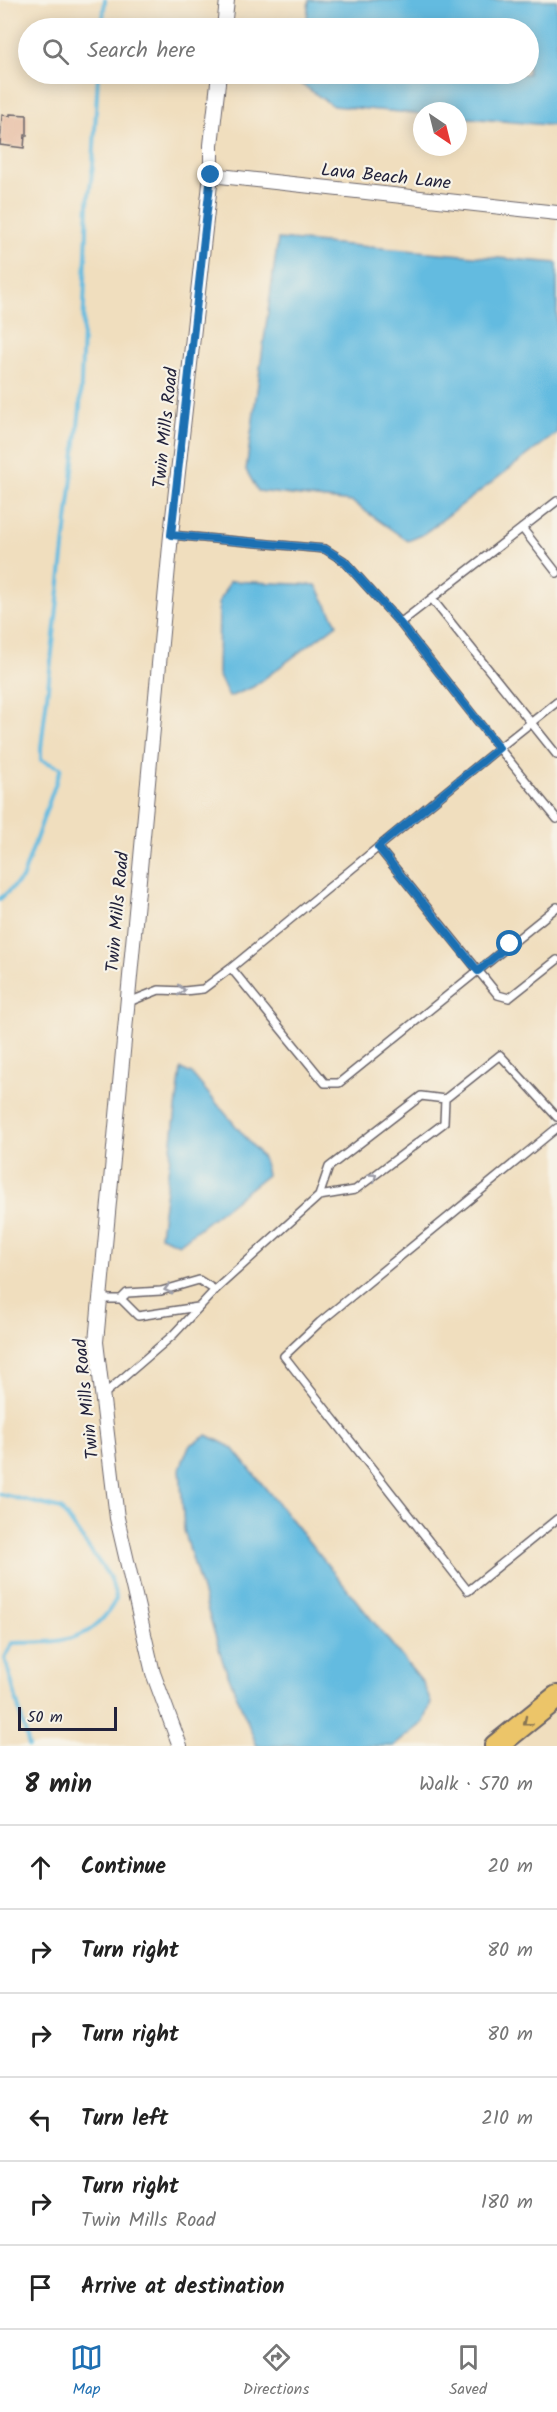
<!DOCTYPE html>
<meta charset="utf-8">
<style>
:root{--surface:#fff;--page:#f2f2f2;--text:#222;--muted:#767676;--line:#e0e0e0;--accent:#1f6fb2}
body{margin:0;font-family:Kalam,sans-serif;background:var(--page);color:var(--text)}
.compass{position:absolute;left:413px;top:102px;width:54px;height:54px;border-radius:50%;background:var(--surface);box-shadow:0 3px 15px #0003;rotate:145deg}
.scale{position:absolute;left:18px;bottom:15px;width:99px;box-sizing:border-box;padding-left:6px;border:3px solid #22223b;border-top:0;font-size:16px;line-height:21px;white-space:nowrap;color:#22223b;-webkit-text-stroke:4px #f7f3e8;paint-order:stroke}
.stop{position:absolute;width:18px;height:18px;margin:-14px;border:4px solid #1f6fb2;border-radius:50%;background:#fff}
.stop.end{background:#1f6fb2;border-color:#fff;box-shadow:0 2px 6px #0008}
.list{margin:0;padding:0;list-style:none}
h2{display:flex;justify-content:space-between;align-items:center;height:78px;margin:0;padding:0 24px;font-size:26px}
h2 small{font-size:20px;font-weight:400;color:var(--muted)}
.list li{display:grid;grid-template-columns:39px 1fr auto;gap:18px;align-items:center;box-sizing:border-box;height:84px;padding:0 24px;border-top:2px solid var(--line)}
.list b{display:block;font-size:22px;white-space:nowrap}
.list p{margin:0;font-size:20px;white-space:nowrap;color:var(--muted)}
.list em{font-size:20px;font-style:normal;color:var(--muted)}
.icon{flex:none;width:33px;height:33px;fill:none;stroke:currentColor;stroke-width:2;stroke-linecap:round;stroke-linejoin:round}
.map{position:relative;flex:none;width:557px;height:1746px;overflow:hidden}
.search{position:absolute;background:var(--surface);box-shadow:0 3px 15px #0003;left:18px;right:18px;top:18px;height:66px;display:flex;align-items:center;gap:15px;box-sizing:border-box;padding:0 21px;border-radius:33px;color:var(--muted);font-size:22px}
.sheet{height:582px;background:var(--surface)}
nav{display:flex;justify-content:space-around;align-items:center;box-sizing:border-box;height:84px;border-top:2px solid var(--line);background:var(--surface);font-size:16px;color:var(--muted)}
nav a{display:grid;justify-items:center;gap:3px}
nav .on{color:var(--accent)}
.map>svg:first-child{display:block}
</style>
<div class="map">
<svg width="557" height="1746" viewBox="0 0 557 1746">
<rect width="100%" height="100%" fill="#f7f3e8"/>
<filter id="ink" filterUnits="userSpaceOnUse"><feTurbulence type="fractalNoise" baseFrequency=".0167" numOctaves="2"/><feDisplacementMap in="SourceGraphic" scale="12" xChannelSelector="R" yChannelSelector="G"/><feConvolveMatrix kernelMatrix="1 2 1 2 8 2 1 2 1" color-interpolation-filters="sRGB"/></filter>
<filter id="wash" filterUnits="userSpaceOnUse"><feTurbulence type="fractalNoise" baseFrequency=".008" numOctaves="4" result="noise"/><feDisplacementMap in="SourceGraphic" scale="24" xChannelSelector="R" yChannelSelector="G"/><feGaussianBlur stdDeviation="1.35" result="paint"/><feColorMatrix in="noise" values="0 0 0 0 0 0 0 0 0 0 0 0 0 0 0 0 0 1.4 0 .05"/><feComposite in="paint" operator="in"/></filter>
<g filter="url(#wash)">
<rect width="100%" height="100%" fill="#f0debe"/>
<path fill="#63bbe0" stroke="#426e8e" stroke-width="1.5" d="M309,0h248v126l-99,-9v-6h-36v3l-89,-8 -33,-23 1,-9h227v-46h-222z
M278,239l279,24v170l-135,102 -14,6 -56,-39 -94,-11 -12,-21z
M230,581l86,4 21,39 -84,63 -24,10 -11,-23 1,-72z
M181,1069l11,5 71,84 4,17 -88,69 -19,-8z
M207,1435l26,13 190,235 8,20 -7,19 -30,24h-137l-34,-84 -39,-132 -4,-62 9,-22z"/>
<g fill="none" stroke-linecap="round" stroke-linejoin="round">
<path stroke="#63bbe0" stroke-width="4" d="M102,28l3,-28
M0,899l22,-20 39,-111 -20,-8v-12l39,-340 8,-205 5,-37 5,-92
M0,1494l61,15 50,70 5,20c-24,46 -58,43 -104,44l-7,15 24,88"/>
</g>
<g id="blocks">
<path fill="#e6b99e" d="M10,114l17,1v20h-2l-1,13 -24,-3 2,-30 8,1z"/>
</g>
</g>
<g filter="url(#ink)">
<use href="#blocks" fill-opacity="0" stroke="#6a6469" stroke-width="1.5"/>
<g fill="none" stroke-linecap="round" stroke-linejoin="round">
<g stroke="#6a6469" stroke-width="10">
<path id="service" d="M522,528l35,45
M171,535l154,14 19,12 56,62 157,-122
M432,599l125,156
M400,623l99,125 58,-46
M557,819l-58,-71 -268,220 94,115h14l218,-176
M378,847l120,148 11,3 48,-38
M126,1003l33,-13 25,1 19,-2 28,-21
M557,1128l-237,194 -36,34 184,235 89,-72
M319,1196l36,-6 89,-67 1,-24
M100,1299h21l17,17 60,-9
M121,1299l6,-6 34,-2 38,-11 16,10
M102,1396l71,-61 42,-45 104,-94 10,-29 92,-71 24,3 55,-44 57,62"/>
</g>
<g stroke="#6a6469" stroke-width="16">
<path id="minor" d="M224,28l3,-28
M211,175l346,38
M180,1746l-27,-73 -36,-155 -21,-176 75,-807 40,-360v-30l8,-71"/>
</g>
<g stroke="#6a6469" stroke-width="26">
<path id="primary" d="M496,1746l61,-49"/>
</g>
<use href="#service" stroke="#fff" stroke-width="7"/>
<use href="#minor" stroke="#fff" stroke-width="14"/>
<use href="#primary" stroke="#ecc569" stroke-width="22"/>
</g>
<defs><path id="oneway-chevron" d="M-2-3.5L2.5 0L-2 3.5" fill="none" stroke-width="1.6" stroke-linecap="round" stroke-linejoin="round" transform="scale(1.5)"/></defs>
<g stroke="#9c9ca7">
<use href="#oneway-chevron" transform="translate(181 990)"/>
<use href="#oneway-chevron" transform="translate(373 1177) rotate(-37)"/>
<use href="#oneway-chevron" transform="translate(168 1289) rotate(165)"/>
</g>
<use stroke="#877452" href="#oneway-chevron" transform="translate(527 1722) rotate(141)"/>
</g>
<g fill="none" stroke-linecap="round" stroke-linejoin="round" filter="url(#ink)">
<path stroke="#1f6fb2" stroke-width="8" d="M211,175l-40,360 154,14 19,12 56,62 99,125 -121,99 100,124 32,-27"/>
</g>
<g text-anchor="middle" stroke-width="4.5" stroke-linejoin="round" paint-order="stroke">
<g font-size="18" fill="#22223b" stroke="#f7f3e8">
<text transform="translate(386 176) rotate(6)" y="6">Lava Beach Lane</text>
<text transform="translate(165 428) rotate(-84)" y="6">Twin Mills Road</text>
<text transform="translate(117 912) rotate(-85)" y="6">Twin Mills Road</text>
<text transform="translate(86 1399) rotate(-96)" y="6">Twin Mills Road</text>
</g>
</g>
</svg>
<svg class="compass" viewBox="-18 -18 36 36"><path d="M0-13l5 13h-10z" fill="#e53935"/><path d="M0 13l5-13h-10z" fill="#767676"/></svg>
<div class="scale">50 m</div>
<div class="stop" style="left:510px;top:944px"></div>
<div class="stop end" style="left:211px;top:175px"></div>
<div class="search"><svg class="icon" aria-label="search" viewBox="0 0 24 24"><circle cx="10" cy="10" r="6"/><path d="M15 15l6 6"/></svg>Search here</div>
</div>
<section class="sheet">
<h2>8 min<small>Walk · 570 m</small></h2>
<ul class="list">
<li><svg class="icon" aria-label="ahead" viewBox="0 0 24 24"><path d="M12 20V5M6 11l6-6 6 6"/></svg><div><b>Continue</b></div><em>20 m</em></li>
<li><svg class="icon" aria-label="right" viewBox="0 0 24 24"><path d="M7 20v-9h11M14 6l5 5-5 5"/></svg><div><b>Turn right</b></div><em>80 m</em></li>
<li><svg class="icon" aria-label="right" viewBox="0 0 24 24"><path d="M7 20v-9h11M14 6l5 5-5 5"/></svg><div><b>Turn right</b></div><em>80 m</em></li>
<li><svg class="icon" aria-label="left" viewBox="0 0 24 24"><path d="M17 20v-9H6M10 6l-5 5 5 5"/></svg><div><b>Turn left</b></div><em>210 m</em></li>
<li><svg class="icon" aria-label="right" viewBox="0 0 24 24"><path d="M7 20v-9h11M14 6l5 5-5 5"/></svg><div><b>Turn right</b><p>Twin Mills Road</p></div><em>180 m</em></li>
<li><svg class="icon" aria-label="arrive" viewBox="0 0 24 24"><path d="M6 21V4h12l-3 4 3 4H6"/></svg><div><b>Arrive at destination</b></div></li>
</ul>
</section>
<nav>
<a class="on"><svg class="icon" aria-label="map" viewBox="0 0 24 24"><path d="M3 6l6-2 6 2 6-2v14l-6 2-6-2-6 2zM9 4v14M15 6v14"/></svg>Map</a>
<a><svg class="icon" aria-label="directions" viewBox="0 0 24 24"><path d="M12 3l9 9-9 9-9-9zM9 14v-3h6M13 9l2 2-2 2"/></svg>Directions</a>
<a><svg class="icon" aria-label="saved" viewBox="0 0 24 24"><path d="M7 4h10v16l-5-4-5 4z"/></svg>Saved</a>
</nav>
